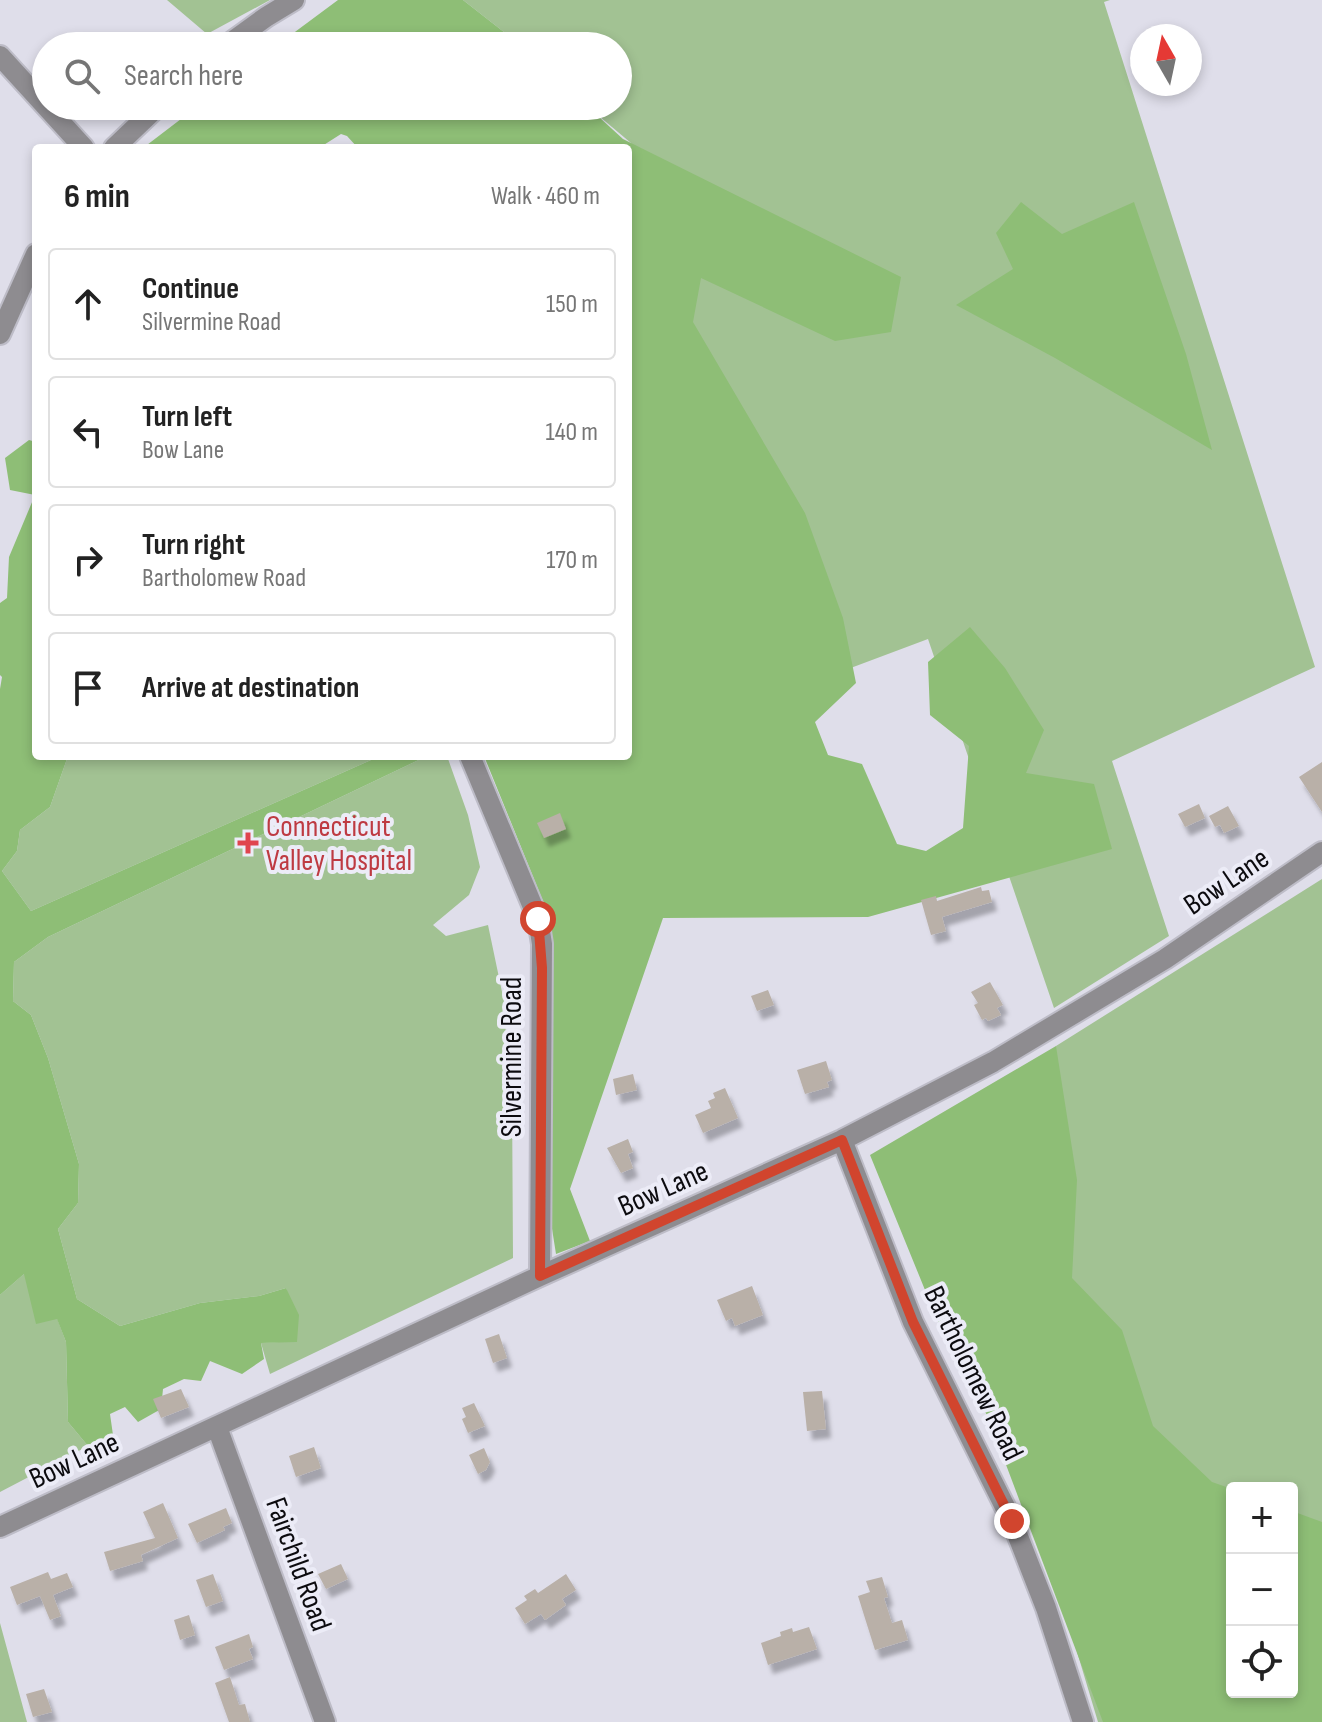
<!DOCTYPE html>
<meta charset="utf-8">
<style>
:root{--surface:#fff;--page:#f2f2f2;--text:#222;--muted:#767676;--line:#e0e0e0}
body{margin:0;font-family:"Sofia Sans Condensed",sans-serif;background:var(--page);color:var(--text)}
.controls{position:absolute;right:24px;bottom:24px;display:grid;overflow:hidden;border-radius:8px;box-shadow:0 4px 12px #0003}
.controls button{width:72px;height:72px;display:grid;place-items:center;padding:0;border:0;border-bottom:2px solid var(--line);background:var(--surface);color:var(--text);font:40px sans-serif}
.compass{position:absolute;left:1130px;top:24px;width:72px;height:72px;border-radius:50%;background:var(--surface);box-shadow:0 4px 12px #0003;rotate:351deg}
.stop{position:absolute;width:24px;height:24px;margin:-18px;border:6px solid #d1452e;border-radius:50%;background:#fff}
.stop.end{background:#d1452e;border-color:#fff;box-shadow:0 2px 8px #0008}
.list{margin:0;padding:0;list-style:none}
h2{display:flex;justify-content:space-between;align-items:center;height:104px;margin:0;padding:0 32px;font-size:34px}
h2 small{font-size:26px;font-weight:400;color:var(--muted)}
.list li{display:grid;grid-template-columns:52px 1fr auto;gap:24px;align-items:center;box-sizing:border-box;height:112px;margin:0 16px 16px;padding:0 16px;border:2px solid var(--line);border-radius:8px}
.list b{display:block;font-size:30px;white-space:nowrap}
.list p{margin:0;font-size:26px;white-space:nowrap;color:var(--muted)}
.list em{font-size:26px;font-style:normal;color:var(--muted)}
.icon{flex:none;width:44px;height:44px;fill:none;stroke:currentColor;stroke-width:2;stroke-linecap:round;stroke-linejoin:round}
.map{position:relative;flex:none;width:1322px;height:1722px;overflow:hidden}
.search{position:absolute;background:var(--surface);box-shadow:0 4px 12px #0003;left:32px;top:32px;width:600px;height:88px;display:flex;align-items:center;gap:20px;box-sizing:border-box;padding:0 28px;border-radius:44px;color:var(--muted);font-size:30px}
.panel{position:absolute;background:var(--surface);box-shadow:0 4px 12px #0003;left:32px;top:144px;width:600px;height:616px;border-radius:8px}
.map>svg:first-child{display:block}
</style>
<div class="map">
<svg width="1322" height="1722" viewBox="0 0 1322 1722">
<defs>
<filter id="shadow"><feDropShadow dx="5" dy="9" stdDeviation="2" flood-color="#0004"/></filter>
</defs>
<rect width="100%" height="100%" fill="#dfdeea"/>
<path fill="#a2c293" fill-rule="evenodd" d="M167,0h103l-63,34z
M463,0h647l-6,2 211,665 -203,94 57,175 -115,72 -126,-369 -112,42 -185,-538 -44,-37h31v-60h-96z
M68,756h312l-349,155 -29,-40 15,-20 3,-21 30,-23z
M427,756h20l21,59 12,52 -11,28 -36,30 13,11 42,-11 18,86 -1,42 7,39 1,166 -243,116 -9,-31 36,-2 -11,-53 -27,8 -59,7 -80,23 -43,-27 -19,-70 20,-26 1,-39 -31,-106 -17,-43 -18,-14 1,-39 34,-25z
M1322,879v843h-224l-41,-137 -1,-539zM1232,1488h60v204h-60z
M25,1273l32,45 9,24 2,80 20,24 -88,46v-197z
M0,1623l27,99h-27z"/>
<path fill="#8ebe76" d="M338,0h125l59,46h-246z
M198,106h389l36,33 278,138 -10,55 -56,9 -134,-63 -8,44 112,191 38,105 13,65 -41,39 13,33 34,9 35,80 29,7 37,-23 6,-82 -39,-31 -2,-53 42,-35 35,41 39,62 -18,43 68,11 18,65 -244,68 -205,1 -93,271 20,52 -34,13 -6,-38 1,-295 -67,-165h144v-608h-270l-11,-12 -6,-2 -22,14h-176z
M1021,202l41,32 72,-32 52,152 26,96 -157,-92 -99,-53 57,-36 -17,-36z
M29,440l7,2v314h32l-18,51 -30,23 -3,21 -15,20 29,40 349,-155h47l-379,181 -34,25 -1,39 18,14 17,43 31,106 -1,39 -20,26 19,70 43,27 80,-23 59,-7 27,-8 13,27 -2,27 -36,1 3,16 -22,15 -32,-13 -9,20 -17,-2 -21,10 -2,20 -23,13 -13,-15 -15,7 4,28 -26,4 -20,-24 -2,-80 -9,-23 -21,5 -12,-50 -24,21v-606l2,-12 -2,-2v-72l7,-5 2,-41 26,-62 -25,-5 -5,-32z
M1056,1046l21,134 -5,98 50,52 31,96 59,56 20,7v203h60v-181l30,11v200h-219l-115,-305 -41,-73 -77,-189z"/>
<path fill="#b9b0a8" filter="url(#shadow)" d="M1322,762v50l-23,-35z
M1199,804l6,14 -20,9 -7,-13z
M1228,806l11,20 -15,7 -4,-8 -5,2 -6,-11z
M560,813l6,16 -22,9 -7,-15z
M981,887l1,4 7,-1 3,12 -50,15 4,14 -15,4 -10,-35 15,-4 1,5z
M990,982l13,23 -6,3 4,7 -13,6 -2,-3 -4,2 -8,-15 4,-2 -7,-11z
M768,990l6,15 -17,6 -6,-15z
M826,1061l6,19 -5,2 2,5 -24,7 -8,-24z
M633,1074l4,16 -21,5 -3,-16z
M725,1088l13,30 -35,15 -8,-18 16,-7 -3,-7 7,-3 -2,-5z
M628,1139l5,13 -5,2 5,14 -12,5 -14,-25z
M752,1286l11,29 -28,11 -3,-8 -6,3 -9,-21z
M499,1334l8,24 -14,5 -8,-24z
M181,1389l8,18 -28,11 -8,-19z
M822,1391l4,38 -19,2 -4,-39z
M474,1403l11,23 -17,7 -6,-14 4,-2 -4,-9z
M314,1447l7,21 -25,9 -7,-21z
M484,1448l6,14 -4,8 -8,4 -9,-19z
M163,1503l15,35 -37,17 2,6 -33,10 -6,-19 51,-14 -12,-26z
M226,1508l6,15 -9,4 2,3 -28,13 -9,-19z
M341,1564l7,15 -22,10 -8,-15z
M48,1572l3,7 16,-6 6,14 -20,8 8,21 -11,4 -10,-24 -23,9 -7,-18z
M213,1574l10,27 -17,6 -10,-27z
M566,1574l10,16 -14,9 4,6 -21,15 -4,-6 -16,10 -10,-16 12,-8 -3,-4 11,-7 3,4z
M882,1577l6,20 -4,1 8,25 10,-3 6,20 -33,10 -17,-54 12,-4 -4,-11z
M189,1615l6,20 -15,5 -6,-20z
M809,1627l8,22 -49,16 -7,-22 20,-7 -1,-4 12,-4 1,4z
M249,1634l4,13 -4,2 4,10 -29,11 -9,-23z
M230,1677l9,28 6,-1 5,18h-21l-14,-39z
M44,1689l8,23 -19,5 -7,-23z"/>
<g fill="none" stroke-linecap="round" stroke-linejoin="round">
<g stroke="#bdbcc7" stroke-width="24">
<path id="minor" d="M226,46l40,-29 28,-17
M0,56l84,92
M114,148l44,-42
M0,334l36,-80
M470,756l68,163 4,25 -2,332
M842,1140l71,182 99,199 34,87 37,114
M217,1427l108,295
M0,1527l540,-251 302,-136 151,-78 172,-103 157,-107"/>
</g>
<use href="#minor" stroke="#8e8c90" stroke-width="20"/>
</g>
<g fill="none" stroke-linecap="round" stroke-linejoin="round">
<path stroke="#d1452e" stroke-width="10" d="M538,919l4,49 -2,308 302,-136 71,182 99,199"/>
</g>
<path fill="#e0444e" stroke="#ececf7" stroke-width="3" d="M244 831h8v8h8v8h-8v8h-8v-8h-8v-8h8z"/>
<g text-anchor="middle" stroke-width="8" stroke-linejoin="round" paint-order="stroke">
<g font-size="30" fill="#be3a42" stroke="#ececf7" text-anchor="start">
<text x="266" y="836">Connecticut<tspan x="266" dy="34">Valley Hospital</tspan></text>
</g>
<g font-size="30" fill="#0c0b0f" stroke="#ececf7">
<text transform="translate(1226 881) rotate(-34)" y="10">Bow Lane</text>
<text transform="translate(511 1057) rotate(-90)" y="10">Silvermine Road</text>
<text transform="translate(663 1188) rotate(-24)" y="10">Bow Lane</text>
<text transform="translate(974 1373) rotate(64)" y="10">Bartholomew Road</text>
<text transform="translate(74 1460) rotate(-25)" y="10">Bow Lane</text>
<text transform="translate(299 1564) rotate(70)" y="10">Fairchild Road</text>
</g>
</g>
</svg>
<div class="controls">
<button>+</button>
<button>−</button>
<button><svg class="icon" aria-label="locate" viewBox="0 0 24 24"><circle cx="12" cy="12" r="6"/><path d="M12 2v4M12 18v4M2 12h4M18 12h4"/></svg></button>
</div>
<svg class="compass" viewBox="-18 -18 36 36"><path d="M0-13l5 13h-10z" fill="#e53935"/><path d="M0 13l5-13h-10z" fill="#767676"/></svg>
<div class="stop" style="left:538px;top:919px"></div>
<div class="stop end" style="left:1012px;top:1521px"></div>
<div class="search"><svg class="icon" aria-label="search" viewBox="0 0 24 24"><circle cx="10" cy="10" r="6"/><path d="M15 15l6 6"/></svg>Search here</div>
<section class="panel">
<h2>6 min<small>Walk · 460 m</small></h2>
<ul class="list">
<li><svg class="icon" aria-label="ahead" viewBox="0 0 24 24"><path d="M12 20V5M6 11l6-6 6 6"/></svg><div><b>Continue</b><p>Silvermine Road</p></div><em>150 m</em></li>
<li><svg class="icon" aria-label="left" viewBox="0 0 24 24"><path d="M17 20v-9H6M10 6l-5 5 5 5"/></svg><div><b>Turn left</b><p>Bow Lane</p></div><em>140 m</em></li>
<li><svg class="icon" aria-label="right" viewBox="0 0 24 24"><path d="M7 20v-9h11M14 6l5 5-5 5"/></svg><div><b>Turn right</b><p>Bartholomew Road</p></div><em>170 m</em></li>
<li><svg class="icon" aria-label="arrive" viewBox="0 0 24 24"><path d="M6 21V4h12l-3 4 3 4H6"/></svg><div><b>Arrive at destination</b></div></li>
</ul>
</section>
</div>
